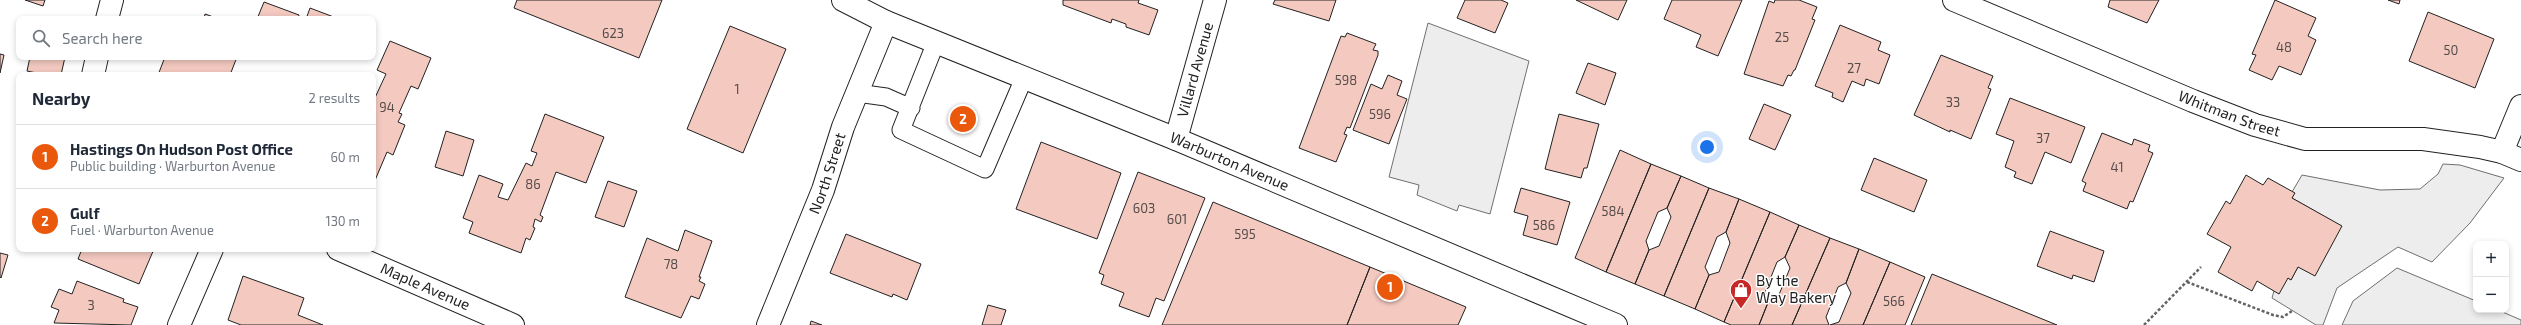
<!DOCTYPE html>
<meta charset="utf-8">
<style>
:root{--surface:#fff;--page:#f2f2f3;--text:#1f2937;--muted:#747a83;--line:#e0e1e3;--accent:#ea580c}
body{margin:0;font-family:"Exo 2",sans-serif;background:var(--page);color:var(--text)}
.controls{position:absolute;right:12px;bottom:12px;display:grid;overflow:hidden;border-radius:8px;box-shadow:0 2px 6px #0003}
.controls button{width:36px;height:36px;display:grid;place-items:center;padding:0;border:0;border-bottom:1px solid var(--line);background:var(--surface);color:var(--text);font:20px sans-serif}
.you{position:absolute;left:1707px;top:147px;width:14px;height:14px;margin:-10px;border:3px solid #fff;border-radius:50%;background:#1a73e8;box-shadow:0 0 0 6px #1a73e833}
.badge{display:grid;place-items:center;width:26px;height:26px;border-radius:50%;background:var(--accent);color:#fff;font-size:13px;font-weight:700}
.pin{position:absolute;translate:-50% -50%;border:2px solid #fff;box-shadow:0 1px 4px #0006}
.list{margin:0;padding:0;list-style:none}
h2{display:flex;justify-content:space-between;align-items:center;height:52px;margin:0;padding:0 16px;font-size:17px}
h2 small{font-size:13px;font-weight:400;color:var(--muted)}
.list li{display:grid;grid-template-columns:26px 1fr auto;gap:12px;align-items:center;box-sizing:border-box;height:64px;padding:0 16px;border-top:1px solid var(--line)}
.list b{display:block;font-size:15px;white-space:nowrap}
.list p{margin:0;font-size:13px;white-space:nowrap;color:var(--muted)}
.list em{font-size:13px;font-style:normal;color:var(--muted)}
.icon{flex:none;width:22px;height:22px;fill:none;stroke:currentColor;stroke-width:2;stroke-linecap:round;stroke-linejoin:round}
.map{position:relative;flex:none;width:2521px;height:325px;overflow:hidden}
.search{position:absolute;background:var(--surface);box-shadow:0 2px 6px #0003;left:16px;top:16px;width:360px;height:44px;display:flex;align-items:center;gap:10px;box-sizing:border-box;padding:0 14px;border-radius:8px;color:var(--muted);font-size:15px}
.panel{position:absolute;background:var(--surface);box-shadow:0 2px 6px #0003;left:16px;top:72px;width:360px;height:180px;border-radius:8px}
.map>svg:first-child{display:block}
</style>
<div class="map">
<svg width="2521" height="325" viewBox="0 0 2521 325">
<rect width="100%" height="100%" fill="#fff"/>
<path fill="#ededed" stroke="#6f6f6f" d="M1428,23l101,38 -39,153 -31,-9 -2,6 -40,-16 2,-10 -30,-8z
M2443,164l17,1 44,13 -34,45 -38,39 -34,-15 -61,41 -14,37h-7l-44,-27 2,-7 14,-13 3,2 7,-13 43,-41 -49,-28 2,-5 -2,-1 10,-17 78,15 40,-1 18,-15z
M2397,268l79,33v9h22l23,10v5h-179l11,-24z"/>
<path fill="#f3c9c0" stroke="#222" d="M25,0h20l-2,6z
M517,0h145l-23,58 -125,-50z
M1063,0h76l-1,3 20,7 -9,25 -23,-8v-3l-14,-5 -1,4 -48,-18z
M1275,0h61l-7,21 -56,-17z
M1465,0h36l7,3 -13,30 -38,-15z
M1576,0h51l-9,20z
M1672,0h70l-24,56 -22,-9 5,-12 -37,-16z
M1775,0h24l18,7 -5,12 3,1 -20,50h-1l-3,6 -3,-1 -5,11 -39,-12 25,-73 5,2z
M2110,0h49l-12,23 -39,-16z
M2275,0l41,18 -8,18 8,4 -15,35 -22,-9 -7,14 -23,-10 7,-15 -4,-1z
M2388,0h12l-1,4z
M264,2l35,13 -1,4h-41z
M310,8l29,11h-33z
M2428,12l66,27 -19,49 -66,-27z
M205,14l14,5h-15z
M1840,25l41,17 -3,8 12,5 -11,29 -13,-5 -2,7 -12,-5 -9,21 -11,-5 1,-4 -18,-7z
M730,26l56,23 -43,104 -56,-24z
M1347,33l29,11 -3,6 5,1v4l-28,73 -3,-1 -3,7 3,1 -11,27 -37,-14 42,-112 4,1z
M390,41l41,17 -13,31 -7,-3 -12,27 3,1 -4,8 7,3 -12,30 -6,-3 -14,33v-83l13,-28 -9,-4z
M0,54l4,1 -4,18z
M1941,55l52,21 -5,12 3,1 -20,50 -21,-9v2l-36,-17z
M30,57h35l-4,18h-15l-19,-4z
M165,57h72l-7,18h-72z
M1588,63l28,10 -11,32 -29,-12z
M1388,75l14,6 -5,14 10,4 -18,45 -36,-14 18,-46 11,5z
M2010,98l75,29 -14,36 -26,-11 -13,32 -18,-7 2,-5 -11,-5 9,-26 -18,-7z
M1764,104l27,11 -16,35 -26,-11z
M545,114l59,23 -18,46 -30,-11 -16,43 3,2 -2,5 -6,-3 -2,8 2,1 -5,12 -4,-2 -5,15 -52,-20 4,-11 -10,-4 16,-43 24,9 -5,13 10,3 18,-37 6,3 5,-13 -6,-2z
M1559,114l40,10 -12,44h-3l-3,10 -36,-9z
M446,131l28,9 -11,36 -28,-9z
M2102,133l30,12 2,-6 16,6 -2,6 5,2 -20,49 -3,-1 -3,8 -44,-18 3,-8 -4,-2z
M1041,142l80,31 -24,66 -81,-30z
M1620,150l31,14 -45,108 -31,-14z
M1874,158l53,22 -13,32 -53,-22z
M1651,164l30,12 -14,32 -9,4 -12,29 3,9 -14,34 -29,-12z
M1138,172l67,26 -41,103 -8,-3 -7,19 -30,-11 5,-13 -23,-9 3,-9 -5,-2z
M2246,175l17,10 5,-7 27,15 -3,5 50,28 -27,50 -17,-9 -7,13 -3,-2 -9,16 -22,-13 -5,10 -34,-19 13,-25 -24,-13 19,-33 4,3z
M1681,176l28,12 -45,108 -29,-12 14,-34 10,-4 12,-29 -4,-9z
M608,181l29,10 -13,36 -29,-10z
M1521,188l49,14 -13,43 -34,-10 5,-19 -14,-4z
M1709,188l30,11 -13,33 -9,5 -12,30 4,8 -14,34 -31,-13z
M1739,199l31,13 -46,110 -29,-13 14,-34 10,-3 11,-29 -4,-11z
M1213,202l157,65 -23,58h-185z
M1770,212l29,13 -14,32 -8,5 -12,30 4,8 -10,25h-28l-7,-3z
M1799,225l31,13 -38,87h-33l10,-25 9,-3 12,-29 -5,-11z
M685,230l27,11 -13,36h2l-2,4 6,3 -6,15 -8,-3 -10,22 -56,-21 22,-59 31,13z
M2050,231l54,20 -10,31 -21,-7 -1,4 -35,-13z
M846,234l75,30 -14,36 -14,-6 -1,3 -62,-24z
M1830,238l29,11 -13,34 -8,4 -12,30 3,8h-37z
M82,249h72l-15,35 -61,-25z
M1859,249l31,13 -27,63h-33l9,-3 12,-29 -5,-10z
M0,253l8,2 -7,23 -1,-1z
M1890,262l35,15 -20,48h-42z
M1370,267l96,40 -8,18h-111z
M1932,274l125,51h-146z
M243,276l61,22 -6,17 25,10h-82l-13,-5z
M77,281l47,18 -1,3 15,5 -7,18 -77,-2 5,-13 -8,-3 8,-18 13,5z
M988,305l18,5 -5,15h-19z
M811,321l11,4h-12z"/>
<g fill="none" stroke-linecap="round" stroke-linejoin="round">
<g stroke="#222" stroke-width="19">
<path id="lane" d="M936,42l-35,88 84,39 39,-91
M857,93l29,4 25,11"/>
</g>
<g stroke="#222" stroke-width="24">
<g id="street">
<path id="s1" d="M1954,0l239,101 62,24 50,14h118l57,8 22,5 19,8"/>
<path d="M107,19l5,-19"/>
<path d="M93,75l4,-18"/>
<path id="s2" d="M1176,139l39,-139"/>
<path d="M2502,152l19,-46"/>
<path id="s3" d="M338,249l175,76"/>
<path d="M179,325l33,-76"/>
<path id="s4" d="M768,325l55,-135 20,-63 43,-105"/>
</g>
</g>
<g stroke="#222" stroke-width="24">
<g id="secondary">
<path id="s5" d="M843,0l43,22 290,117 440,186"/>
</g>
</g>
<path stroke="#646464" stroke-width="2.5" stroke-dasharray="3 2" stroke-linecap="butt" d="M2187,282l86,33 10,2 9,-6
M2144,325l57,-58"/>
<use href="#lane" stroke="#fff" stroke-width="17"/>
<use href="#street" stroke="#fff" stroke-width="22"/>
<use href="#secondary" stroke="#fff" stroke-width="22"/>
</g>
<defs>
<g id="shop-pin" transform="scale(1.15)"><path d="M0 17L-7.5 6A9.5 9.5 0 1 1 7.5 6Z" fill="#c62828" stroke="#fff"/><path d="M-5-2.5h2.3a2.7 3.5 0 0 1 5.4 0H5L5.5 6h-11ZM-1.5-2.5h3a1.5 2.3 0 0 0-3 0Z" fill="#fff"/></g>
</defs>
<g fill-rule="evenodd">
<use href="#shop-pin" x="1741" y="290"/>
</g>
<g text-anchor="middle" stroke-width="3" stroke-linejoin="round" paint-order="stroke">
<g font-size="13" fill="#564c4a">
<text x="613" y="38">623</text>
<text x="1782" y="42">25</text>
<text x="2284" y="52">48</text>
<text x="2451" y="55">50</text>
<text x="1854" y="73">27</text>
<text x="1346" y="85">598</text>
<text x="737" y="94">1</text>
<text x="1953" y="107">33</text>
<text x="387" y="112">94</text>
<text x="1380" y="119">596</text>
<text x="2043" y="143">37</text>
<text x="2117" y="172">41</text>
<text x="533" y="189">86</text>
<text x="1144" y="213">603</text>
<text x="1613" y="216">584</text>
<text x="1177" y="224">601</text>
<text x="1544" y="230">586</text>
<text x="1245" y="239">595</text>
<text x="671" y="269">78</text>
<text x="1894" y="306">566</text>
<text x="91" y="310">3</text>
</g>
<g font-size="15" fill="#222" stroke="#fff">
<text dy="5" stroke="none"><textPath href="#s2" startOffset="72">Villard Avenue</textPath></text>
<text dy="5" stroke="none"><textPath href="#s1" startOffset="298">Whitman Street</textPath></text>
<text dy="5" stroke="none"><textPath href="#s5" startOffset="419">Warburton Avenue</textPath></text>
<text dy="5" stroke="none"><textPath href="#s4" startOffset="163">North Street</textPath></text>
<text dy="5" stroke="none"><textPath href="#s3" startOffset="95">Maple Avenue</textPath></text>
</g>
<g font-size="15" fill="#222" stroke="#fff" text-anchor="start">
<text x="1756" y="286">By the<tspan x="1756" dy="17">Way Bakery</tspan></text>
</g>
</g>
</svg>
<div class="controls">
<button>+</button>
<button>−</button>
</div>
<div class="you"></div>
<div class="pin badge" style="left:1390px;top:287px">1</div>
<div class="pin badge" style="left:963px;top:119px">2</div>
<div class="search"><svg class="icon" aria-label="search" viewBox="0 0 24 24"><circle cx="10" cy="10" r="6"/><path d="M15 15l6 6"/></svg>Search here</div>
<section class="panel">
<h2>Nearby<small>2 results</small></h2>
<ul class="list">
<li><span class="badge">1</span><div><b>Hastings On Hudson Post Office</b><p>Public building · Warburton Avenue</p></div><em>60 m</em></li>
<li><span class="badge">2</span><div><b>Gulf</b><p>Fuel · Warburton Avenue</p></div><em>130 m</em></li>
</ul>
</section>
</div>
